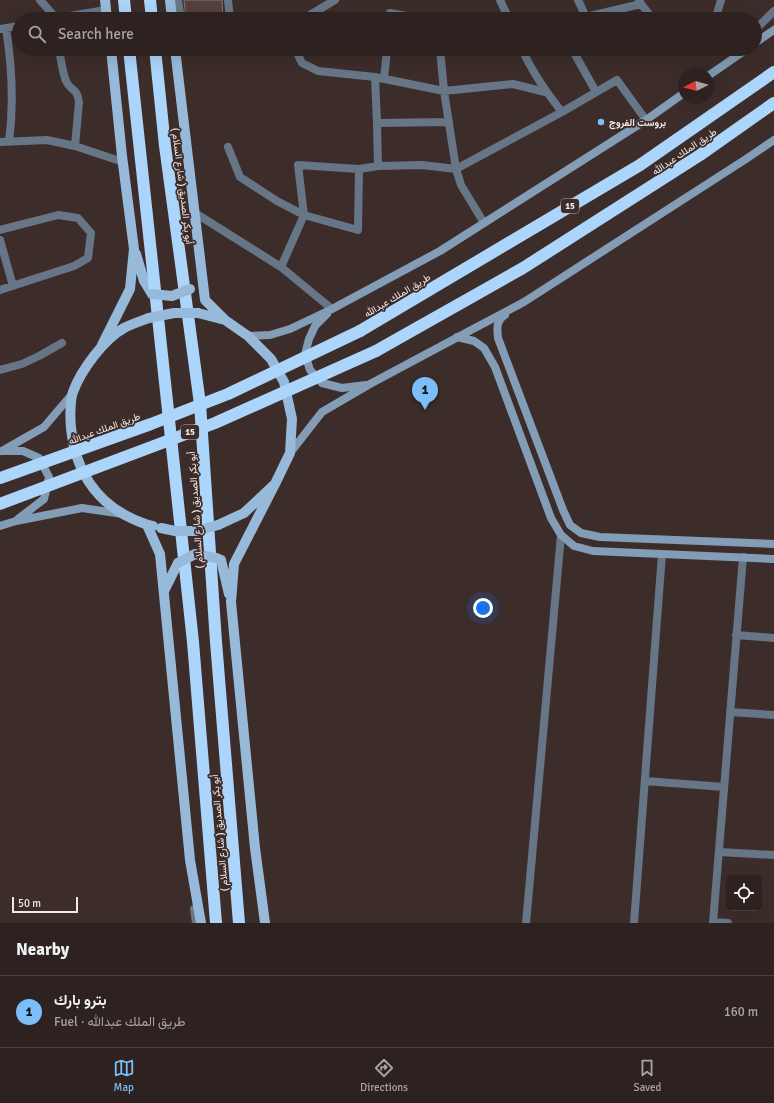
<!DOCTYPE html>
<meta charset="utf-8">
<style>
:root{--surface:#2e2220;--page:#3a2f2d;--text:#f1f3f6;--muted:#a7a4a5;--line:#493f3e;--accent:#7cbef9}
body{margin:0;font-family:Signika,Vazirmatn,sans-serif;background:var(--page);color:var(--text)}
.controls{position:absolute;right:12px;bottom:12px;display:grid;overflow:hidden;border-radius:6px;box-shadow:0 4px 16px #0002}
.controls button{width:36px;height:36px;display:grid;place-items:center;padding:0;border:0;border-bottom:1px solid var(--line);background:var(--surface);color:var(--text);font:20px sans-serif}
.compass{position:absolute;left:678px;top:68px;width:36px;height:36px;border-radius:50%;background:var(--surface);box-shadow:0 4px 16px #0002;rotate:264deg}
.scale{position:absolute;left:12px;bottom:10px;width:66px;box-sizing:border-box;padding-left:4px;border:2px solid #f3e8e6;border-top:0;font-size:11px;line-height:14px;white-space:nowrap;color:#f3e8e6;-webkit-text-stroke:3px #3d2d2a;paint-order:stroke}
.you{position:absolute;left:483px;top:608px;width:14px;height:14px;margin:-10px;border:3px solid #fff;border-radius:50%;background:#1a73e8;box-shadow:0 0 0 6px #1a73e833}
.badge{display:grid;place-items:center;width:26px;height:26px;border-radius:50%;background:var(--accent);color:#111;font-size:13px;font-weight:700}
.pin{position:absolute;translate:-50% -33px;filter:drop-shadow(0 1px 2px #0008)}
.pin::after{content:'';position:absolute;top:21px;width:14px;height:12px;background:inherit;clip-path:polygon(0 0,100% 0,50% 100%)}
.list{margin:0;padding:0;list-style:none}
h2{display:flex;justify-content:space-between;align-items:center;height:52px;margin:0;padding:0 16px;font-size:17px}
h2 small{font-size:13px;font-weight:400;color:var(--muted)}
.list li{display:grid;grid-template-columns:26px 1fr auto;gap:12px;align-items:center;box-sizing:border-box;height:72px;padding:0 16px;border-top:1px solid var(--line)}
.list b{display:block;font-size:15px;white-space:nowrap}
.list p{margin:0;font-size:13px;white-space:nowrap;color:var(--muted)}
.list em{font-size:13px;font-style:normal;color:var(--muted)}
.icon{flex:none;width:22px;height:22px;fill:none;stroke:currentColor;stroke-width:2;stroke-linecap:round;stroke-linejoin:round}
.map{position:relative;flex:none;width:774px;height:923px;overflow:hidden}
.search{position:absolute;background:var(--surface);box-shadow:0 4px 16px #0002;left:12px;right:12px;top:12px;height:44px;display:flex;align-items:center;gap:10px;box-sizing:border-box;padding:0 14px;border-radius:22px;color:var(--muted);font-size:15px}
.sheet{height:124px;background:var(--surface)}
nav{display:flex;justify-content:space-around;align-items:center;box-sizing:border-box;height:56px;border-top:1px solid var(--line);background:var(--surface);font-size:11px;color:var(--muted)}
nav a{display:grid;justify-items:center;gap:2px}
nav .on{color:var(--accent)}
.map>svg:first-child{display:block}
</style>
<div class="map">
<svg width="774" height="923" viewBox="0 0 774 923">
<rect width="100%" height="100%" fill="#3d2d2a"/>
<path fill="#52413e" stroke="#877571" d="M184,0h38l1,18 -37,1z"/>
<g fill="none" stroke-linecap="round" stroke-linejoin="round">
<path stroke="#667686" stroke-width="8" d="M40,0l16,18
M178,0l3,19
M228,0l2,19
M500,0l9,19
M578,0l8,17
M639,0l2,4 12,15
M52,19l54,-9
M303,19l32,-19
M389,19l1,-6 34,6
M577,19l64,-15
M715,19l1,-2 5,-17
M6,28c6,38 8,76 3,114
M0,29l19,-3
M755,33l2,-5 17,-17
M59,49c2,10 3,22 7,32 4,10 11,6 13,21l-4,44
M295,49l7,14 16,8 57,6 69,14 69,-7 32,8
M440,49l4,42 12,78 5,16 23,38
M522,49c10,23 24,43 40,63
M572,49l24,43
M176,52l22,-3
M375,77l2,46 1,43
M384,79l3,-30
M377,123l72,-1
M0,142l47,-2 28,6 48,16
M228,147l12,30 37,24 27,14 54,15 1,-61
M195,213l86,54 51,42
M0,230l58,-15 20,3 13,15 -3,25 -14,8 -74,24
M0,240l13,46
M281,267l23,-52 -6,-50 61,4 19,-3 44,-1 34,4 106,-57 55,-32 29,40
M0,370l22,-6 17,-8 23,-13
M736,635l38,3
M730,712l44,3
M645,781l79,6
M719,852l55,3
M194,909l2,14
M713,922l15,1
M526,923l35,-388
M634,923l28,-369
M713,923l30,-366"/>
<path stroke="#829db5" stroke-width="8" d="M755,43l19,-13
M708,76l39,-27
M327,314l-12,12 -6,13 -4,15 5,16 12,13 20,5 24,-3
M505,315c-9,6 -8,13 -7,23l65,172 7,15 11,8 19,4 174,7
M248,336l22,-1 20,-6 42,-20 108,-58 206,-131 38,-27
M457,337l17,4 10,7 11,19 56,151 10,17 13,11 19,5 181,8
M2,451h21l16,7 10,19 -5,22 -26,20
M2,451l42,-24 29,-34
M290,453l32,-41 48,-28 103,-55 51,-27 222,-143 28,-19
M0,526l16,-5 66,-13 41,6"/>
<path stroke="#98bada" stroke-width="10" d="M105,0l2,19
M170,0l2,19
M175,49l30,251 20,20
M136,254l8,27 8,13
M198,313l27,7 23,16 23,23 13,23 8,37 -2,34 -15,31 -31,29 -26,12
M149,318c-8,3 -17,6 -25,10 -20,11 -43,42 -51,64 -3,8 -3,26 -2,36 4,41 24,74 62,91 7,3 13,6 20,7
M102,345l28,-56 4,-40 -12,-93 -11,-107
M147,525l13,29 30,306 11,63
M216,558l5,2 8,34
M164,591l14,-28
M265,923l-10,-75 -24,-246 3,-38 41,-80"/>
<path stroke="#acd5fb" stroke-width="12" d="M124,0l2,19
M150,0l2,19
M129,49l64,593 23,281
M155,49l10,97 35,258 16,238 23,281
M360,331l280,-166 134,-93
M376,351l147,-83 177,-113 74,-52"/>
<path stroke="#98bada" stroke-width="10" d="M152,294l20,2 18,-7
M149,318l25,-5h24
M161,528l14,3h21l22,-6
M178,563l17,-9 21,4"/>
<path stroke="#acd5fb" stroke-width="12" d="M0,478l151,-54 77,-30 132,-63
M0,504l215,-81 161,-72"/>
</g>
<circle fill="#7cbef9" stroke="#3d2d2a" stroke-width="1.5" cx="601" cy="122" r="4"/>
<g text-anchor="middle" stroke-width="3.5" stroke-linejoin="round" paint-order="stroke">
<g fill="#3d2d2a" stroke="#bcb0ae" stroke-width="1">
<rect x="561" y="199" width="18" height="14" rx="3"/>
<rect x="181" y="425" width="18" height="14" rx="3"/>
</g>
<g font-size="9" font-weight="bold" fill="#f3e8e6">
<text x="570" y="209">15</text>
<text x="190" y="435">15</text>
</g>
<g font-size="10" font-weight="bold" fill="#f3e8e6" stroke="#3d2d2a" text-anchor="start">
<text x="609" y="126">بروست الفروج</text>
</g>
<g font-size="10" fill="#f3e8e6" stroke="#3d2d2a">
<text transform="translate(684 151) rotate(-34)" y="4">طريق الملك عبدالله</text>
<text transform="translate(183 186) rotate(83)" y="4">( شارع السلام ) أبو بكر الصديق</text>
<text transform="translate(397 295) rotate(-31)" y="4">طريق الملك عبدالله</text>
<text transform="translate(104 428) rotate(-20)" y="4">طريق الملك عبدالله</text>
<text transform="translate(195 510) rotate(-94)" y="4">( شارع السلام ) أبو بكر الصديق</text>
<text transform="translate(219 833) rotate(-95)" y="4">( شارع السلام ) أبو بكر الصديق</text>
</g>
</g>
</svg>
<div class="controls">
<button><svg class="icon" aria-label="locate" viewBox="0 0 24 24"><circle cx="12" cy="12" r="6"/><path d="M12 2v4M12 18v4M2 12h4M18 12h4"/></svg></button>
</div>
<svg class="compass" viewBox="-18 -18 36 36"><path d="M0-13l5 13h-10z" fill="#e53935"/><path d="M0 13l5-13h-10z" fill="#a7a4a5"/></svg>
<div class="scale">50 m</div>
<div class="you"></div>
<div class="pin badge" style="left:425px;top:410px">1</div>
<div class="search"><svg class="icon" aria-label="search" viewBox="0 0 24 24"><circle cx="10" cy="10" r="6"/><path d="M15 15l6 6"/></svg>Search here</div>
</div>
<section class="sheet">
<h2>Nearby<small></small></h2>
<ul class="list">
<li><span class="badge">1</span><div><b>بترو بارك</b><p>Fuel · طريق الملك عبدالله</p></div><em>160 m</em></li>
</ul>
</section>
<nav>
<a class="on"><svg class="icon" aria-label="map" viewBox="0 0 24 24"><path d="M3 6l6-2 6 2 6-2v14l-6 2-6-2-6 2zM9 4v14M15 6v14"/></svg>Map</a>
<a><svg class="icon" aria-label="directions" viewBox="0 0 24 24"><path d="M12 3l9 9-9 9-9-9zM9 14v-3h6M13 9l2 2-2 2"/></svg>Directions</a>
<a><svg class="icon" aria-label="saved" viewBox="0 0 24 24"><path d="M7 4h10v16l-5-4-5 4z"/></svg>Saved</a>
</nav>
